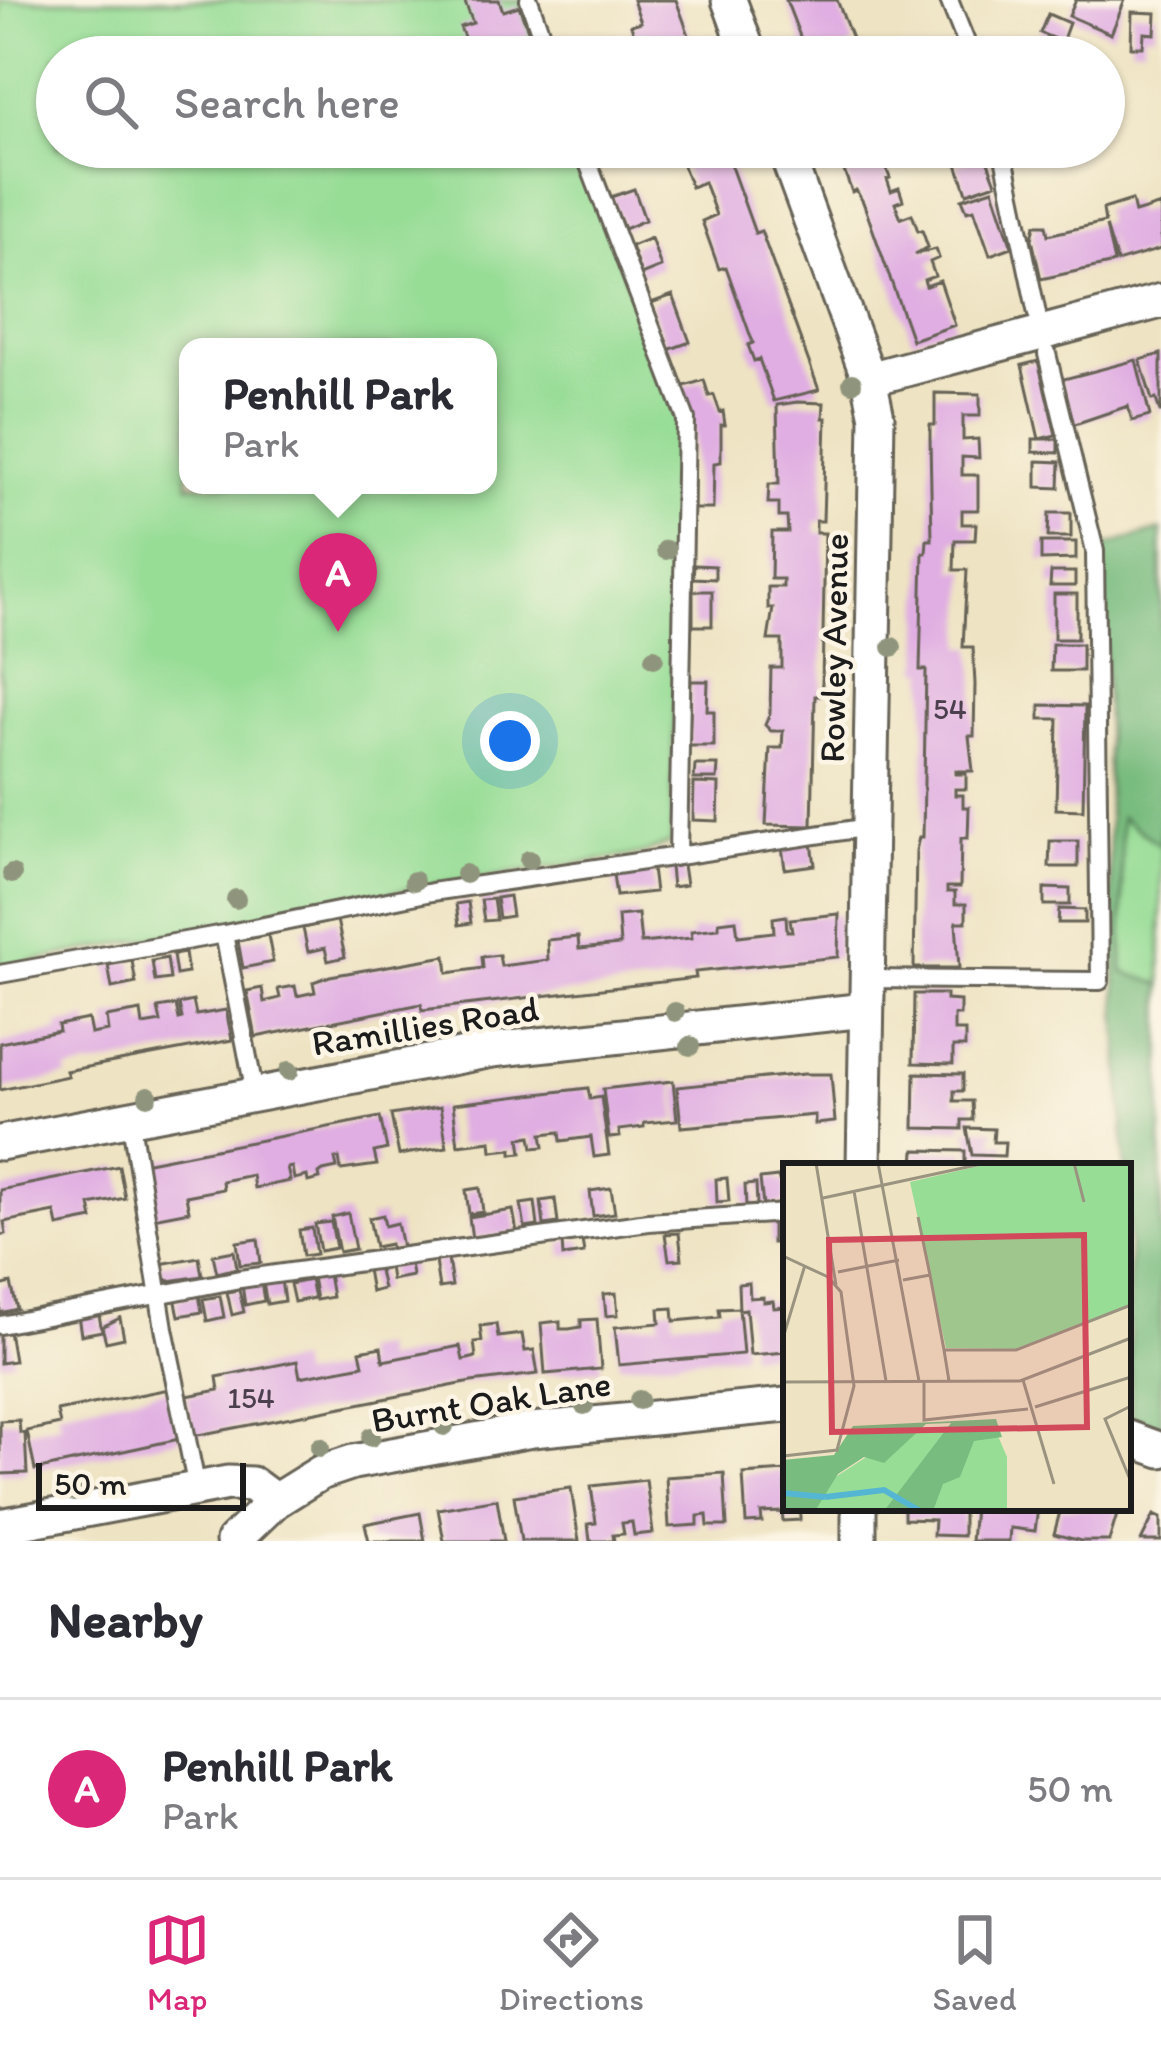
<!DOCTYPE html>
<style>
:root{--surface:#fff;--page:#f2f2f3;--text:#2b2b33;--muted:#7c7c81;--line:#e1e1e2;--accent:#db2777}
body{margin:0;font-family:Itim,sans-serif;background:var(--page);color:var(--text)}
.scale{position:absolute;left:36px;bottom:30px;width:210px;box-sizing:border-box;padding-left:12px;border:6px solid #1c1c1c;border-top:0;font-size:33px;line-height:42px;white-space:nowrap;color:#1c1c1c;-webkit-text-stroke:9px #fcf5e5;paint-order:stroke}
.you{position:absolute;left:510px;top:741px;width:42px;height:42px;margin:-30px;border:9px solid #fff;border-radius:50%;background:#1a73e8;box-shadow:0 0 0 18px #1a73e833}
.badge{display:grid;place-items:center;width:78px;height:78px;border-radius:50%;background:var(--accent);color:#fff;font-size:39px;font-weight:700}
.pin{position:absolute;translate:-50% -99px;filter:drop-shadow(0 3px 6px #0008)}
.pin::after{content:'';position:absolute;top:63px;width:42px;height:36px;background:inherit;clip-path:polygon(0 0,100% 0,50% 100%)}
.popup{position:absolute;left:179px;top:338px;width:318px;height:156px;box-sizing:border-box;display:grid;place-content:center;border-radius:24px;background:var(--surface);filter:drop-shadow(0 3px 9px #0005);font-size:39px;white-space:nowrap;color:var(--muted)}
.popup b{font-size:45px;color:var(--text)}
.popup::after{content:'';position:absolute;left:50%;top:100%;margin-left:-24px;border:24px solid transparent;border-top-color:var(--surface)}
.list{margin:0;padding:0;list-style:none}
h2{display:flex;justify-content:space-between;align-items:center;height:156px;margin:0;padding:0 48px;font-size:51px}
h2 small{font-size:39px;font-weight:400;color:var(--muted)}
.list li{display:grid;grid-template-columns:78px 1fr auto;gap:36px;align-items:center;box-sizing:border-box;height:180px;padding:0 48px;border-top:3px solid var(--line)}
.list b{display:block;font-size:45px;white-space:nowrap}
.list p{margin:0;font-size:39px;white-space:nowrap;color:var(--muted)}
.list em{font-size:39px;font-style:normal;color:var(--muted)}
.icon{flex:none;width:66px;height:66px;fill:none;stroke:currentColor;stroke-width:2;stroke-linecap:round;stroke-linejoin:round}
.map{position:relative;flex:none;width:1161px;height:1541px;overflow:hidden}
.search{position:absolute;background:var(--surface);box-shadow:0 3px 9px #0004;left:36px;right:36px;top:36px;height:132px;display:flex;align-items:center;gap:30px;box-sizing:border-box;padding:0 42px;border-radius:66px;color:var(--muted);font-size:45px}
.sheet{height:336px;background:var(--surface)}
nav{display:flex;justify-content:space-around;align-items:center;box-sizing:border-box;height:168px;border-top:3px solid var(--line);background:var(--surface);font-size:33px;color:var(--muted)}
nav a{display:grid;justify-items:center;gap:6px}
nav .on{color:var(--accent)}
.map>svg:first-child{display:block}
</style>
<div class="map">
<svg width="1161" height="1541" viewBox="0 0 1161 1541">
<rect width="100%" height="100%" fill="#fcf5e5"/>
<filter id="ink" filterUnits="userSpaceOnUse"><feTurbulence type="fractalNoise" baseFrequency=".00833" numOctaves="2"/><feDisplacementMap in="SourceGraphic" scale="24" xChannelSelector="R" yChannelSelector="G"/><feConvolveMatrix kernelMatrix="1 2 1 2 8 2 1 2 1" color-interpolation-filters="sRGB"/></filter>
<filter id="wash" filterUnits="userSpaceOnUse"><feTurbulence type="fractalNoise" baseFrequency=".004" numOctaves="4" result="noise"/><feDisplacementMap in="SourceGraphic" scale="48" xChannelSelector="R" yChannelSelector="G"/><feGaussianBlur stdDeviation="2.7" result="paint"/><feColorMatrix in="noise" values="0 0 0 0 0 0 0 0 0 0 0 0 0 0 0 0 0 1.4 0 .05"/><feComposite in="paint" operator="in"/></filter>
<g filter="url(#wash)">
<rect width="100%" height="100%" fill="#eee3c2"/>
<path fill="#97dd96" stroke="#5a7c59" stroke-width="3" fill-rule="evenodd" d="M0,0h522l21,57h-486v90h519l104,274 -9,422 -29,11 -211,31 -431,82zM188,347h300v138h-300z
M1161,536v551l-38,-114 -5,-403z"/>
<path fill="#79bc7f" stroke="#4a6c4e" stroke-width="3" d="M1161,530v316l-40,-29 2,155 38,12v443l-30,-11 -3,-250h-3l-16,-326 -7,-293z"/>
<g id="blocks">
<path fill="#e0aee2" d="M464,0h35l4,11 16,-5 11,29 -58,22 -12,-30 13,-4z
M633,0h43l21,57h-56l-10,-32 10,-3z
M786,0h51l17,44 -18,7 3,6h-31z
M1076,0h49l-14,34 -42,-18z
M1132,12l24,1 -1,21 -11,-1 -1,14h-12z
M1048,14l21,9 -7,19 -22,-9z
M573,35l3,9 7,-2 4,10 -24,5 -2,-7 -8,2 -3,-8z
M615,147l4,12 -22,8 -4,-12z
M690,147h34l31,86 6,-2 58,159 -45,11 -15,-42 -5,2 -6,-16 5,-2 -27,-76 -7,2 -17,-48 14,-6 -12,-33 -13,5 -13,-34z
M835,147h59l1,5 -13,5 8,21 -3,1 4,12 8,-3 4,12 -8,3 6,15 11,-4 6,17 4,-1 6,17 -13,7 21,-5 3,9 -9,4 5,14 -11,4 2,6 14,-5 15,44 -43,15 -49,-138 -7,-12 -4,2z
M985,154l11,29 -29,10 -10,-29z
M634,189l11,31 -21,9 -13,-32z
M993,189l19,58 -22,8 -16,-46 -7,2 -5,-12z
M1132,200l3,13 26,-8v44l-44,13 -11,-36 8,37 -73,16 -9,-40 3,-14h11l2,10 57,-13 -2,-13z
M651,238l10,29 -20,8 -10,-29z
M673,295l17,47 -22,8 -17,-47z
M1161,354v58h-1l-4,-13 -4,1 -12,-40z
M1136,360l14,56 -18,5 -4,-15 -56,19 -12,-45z
M1038,361l18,74 -17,4 -17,-74z
M704,380l5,16 5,-1 6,17 3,-1 2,14h-4v37l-7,1 -1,46h-19v-79l-13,-43z
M935,393l45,1v22h-17v24l15,-1 1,19 -17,-1v18h16v35h-16v14h14l-1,16h-20l-1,30h13l-4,77h10l2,37 -1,52h-5l4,35h-17v3h10v15h-11v6h8v12h6l-1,31h-7l-1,49h-13v5h8v12h11v18h-10l3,46h-45l2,-117 3,-14h4l3,-167h-6l3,-117h3l1,-13h5l-2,-102v-13h5z
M797,402l27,1 -1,15h3l-3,103h-7v12h9l-3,150 -2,13h-5l-3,130 -46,-1 4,-77h12l1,-17h-12l-6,-6 5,-12 1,-45h11v-28h-14l5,-32h-5v-21h15v-8h-12l1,-47h16l-1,-15h-8v-14h-11l1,-19h10l-2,-79z
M1033,439h25v14l-25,-1z
M1037,461l23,1 -1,26 -22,-1z
M1049,513h22v24h-23z
M1041,542h35v17l-35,1z
M694,565l21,1v13l-22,-1z
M1051,572h24v14h-25z
M693,591h19v35h-19z
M1054,594h23v45h-23z
M1052,644h30v27h-31z
M691,681h17l-1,30h7v35h-25z
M1040,705l45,1 -2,104 -27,-1 2,-90h-18z
M695,765h23l-1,14h-23z
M694,783l25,1 -1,37 -25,-1z
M1050,841h28v26h-29z
M812,843l3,22 -30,4 -3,-22z
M683,865l3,20 -14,2 -2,-20z
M652,869l3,23 -39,4 -3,-22z
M1044,888l26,1v16h-26z
M509,896l3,20 -13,2 -3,-20z
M493,899l3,21 -12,1 -3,-21z
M468,902l3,21 -12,2 -3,-21z
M1059,909l26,1v13h-27z
M638,914l3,29 51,-5 -1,-7 28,-3v-6l17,-2 2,16 36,-4 -1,-14 13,-2 1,15h5l-2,-12 49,-5 -1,43 -143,15 1,6 -274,32 -1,-6 -165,33 -9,-46 15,-3 2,14 16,-4 -2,-9 17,-3 2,10 18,-4 -2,-10 17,-6 116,-20 2,17 35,-5 -1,-11 17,-2 2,11 47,-6 -1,-20 31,-3 1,12 41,-4 -2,-29z
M337,920l8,37 -17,4 -3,-13 -17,4 -5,-24z
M268,935l5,27 -30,6 -5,-27z
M185,953l3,20 -12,2 -3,-20z
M167,958l3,21 -15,2 -3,-20z
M132,961l4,22 -24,5 -4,-23z
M914,994h32v6l14,1v14h-6v16h11v16h-12v17l-40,-1z
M193,1001l3,14 30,-5 6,30 -166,31 2,5 -68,14v-47l59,-12 -1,-6 30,-6 3,15 17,-3 -2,-14 35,-6 2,14 18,-3 -3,-14 18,-3 3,14 3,-1 -3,-14z
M915,1073l48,1v17h-9v10h18l1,19h-11v9l-48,-1z
M804,1074h27l4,48 -20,2v-9l-134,12 -4,-40z
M673,1081l4,39 -33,3v4l-25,3 1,7 -11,1 -6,-49z
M588,1088l2,11 11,-2 8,58 -15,2 -3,-20 -30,4 -1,-9 -18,2 2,13 -11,1 -2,-12 -11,2 2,15 -10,1v-5l-20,2 -1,-10 -33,4 -5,-41z
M440,1107l7,40 -48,8 -8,-40z
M380,1117l7,32 -13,3 3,13 -36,5 -2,-12 -4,1 2,9 -14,3 -4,3 1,5 -12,3 -1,-6 -13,3 -2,-12 -5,1 3,13 -36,7 -2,-13 -30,6 1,8 -37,7 3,15 -36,7 -10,-55z
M967,1128l27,1 -1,13h12l-1,14 -32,-1z
M915,1150l50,1v15h-51z
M119,1166l6,32 -35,7 3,14 -35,7 -3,-14 -51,10 2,12 -6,2v-46z
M778,1177l1,4h7v22l-23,3 -3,-27z
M727,1178l2,23 -12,1 -1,-23z
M756,1184l1,21 -11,1 -1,-21z
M480,1188l3,24 -14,2 -3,-24z
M611,1188l4,25 -22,3 -3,-25z
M555,1199l3,24 -14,2 -3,-24z
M535,1202l3,24 -13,2 -4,-24z
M513,1210l4,22 -45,7 -3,-22z
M348,1213l7,36 -16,3 -7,-35z
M383,1215l2,11 12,-3 5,24 -11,3 -1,-6 -15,3 -6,-29z
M772,1221h14v22h-14z
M331,1222l5,26 -16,3 -5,-27z
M312,1228l4,26 -13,2 -4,-26z
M679,1233l3,26 -13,1 -4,-26z
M258,1239l3,24 -21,2 -3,-23z
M582,1240l2,13 -21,3 -1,-14z
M234,1251l3,17 -20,5 -4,-18z
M199,1257l3,19 -33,5 -7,-5 -2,-12z
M448,1259l4,27 -13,2 -4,-27z
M410,1262l2,14 -21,4 -2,-14z
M378,1266l5,23 -12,3 -4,-23z
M328,1274l4,23 -16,3 -4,-23z
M281,1280l3,21 -17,3 -4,-21z
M310,1280l4,18 -20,4 -4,-18z
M261,1282l3,19 -19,4 -3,-20z
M11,1283l6,26 -17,4v-27z
M749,1283l1,15 13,-1v5l10,-1 1,7 12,-1v45l-36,3 -4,-46 -7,1 -1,-26z
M239,1290l5,22 -12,3 -5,-23z
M616,1293l2,22 -12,1 -2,-22z
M199,1295l3,17 -23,4 -3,-14 3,-4z
M220,1296l4,21 -17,4 -4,-22z
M673,1308l1,13 46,-4 -1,-8 20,-1 4,46 -124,11 -4,-38 45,-4 -1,-14z
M98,1310l4,21 -21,4 -3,-20z
M120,1318l4,20 -18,4 -4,-15z
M597,1319l4,50 -56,5 -4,-51 19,-2v8h9l12,-2v-7z
M496,1324l2,13 24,-3 3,17 9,-1 4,24 -67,8 -278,54 -6,-40 32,-6 -2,-13 80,-16 3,16 63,-12 -3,-14 21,-4 2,14 77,-15 3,14 5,-1 8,-2 -2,-15 8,-1 -2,-15z
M9,1331l5,30 -14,2v-31z
M169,1389l10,50 -144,31 -8,-39 33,-7 -3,-13z
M19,1420l1,13h5l2,40 -27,1v-53z
M786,1471v37h14v12l-17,1 -1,-9 -21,1 1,9 -16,1 -3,-49z
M724,1473l3,53h-19l-1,-11 -9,1v9l-29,2 -3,-50z
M646,1480l7,53 -19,2 -2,-13 -10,1 2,11 -11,1 1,6h-24l-2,-17 8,-1 -5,-37z
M571,1488l8,53h-58l-7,-45z
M497,1499l7,42h-60l-6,-32z
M904,1508h59v28l-30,-1 1,-15 -30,-1z
M974,1508h64l-3,23 -25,-3 -1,13h-38z
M1061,1508h58l-10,33h-28l-27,-7z
M420,1513l5,28h-56l-4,-17z
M1154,1515l7,3v23h-20z"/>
</g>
</g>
<g filter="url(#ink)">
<use href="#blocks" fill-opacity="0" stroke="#666256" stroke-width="3"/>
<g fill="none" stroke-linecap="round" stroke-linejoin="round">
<g stroke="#666256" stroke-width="22">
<path id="lane" d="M529,0l20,57
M949,0l23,57
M582,147l104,272 -8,437 191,-29
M1002,147l35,167
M224,934l208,-42 246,-36
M0,974l224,-40 31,160
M866,979l234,2 -5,-430 -48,-197
M130,1117l34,211 33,160
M0,1325l240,-46 408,-57 138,-9"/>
</g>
<g stroke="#666256" stroke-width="39">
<path id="street" d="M729,0l21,57
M784,147l85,232 8,38 -13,749
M869,379l292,-78
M0,1143l492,-93 374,-40
M1128,1438l33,12
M0,1526l228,-43 24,1 23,17
M233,1541l42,-40 45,-28 33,-11 179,-32 254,-25
M859,1541v-33"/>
</g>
<use href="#lane" stroke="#fff" stroke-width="16"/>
<use href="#street" stroke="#fff" stroke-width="33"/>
</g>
<g fill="#8f957b">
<circle cx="852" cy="383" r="10"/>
<circle cx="666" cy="550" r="10"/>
<circle cx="892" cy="647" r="10"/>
<circle cx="654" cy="658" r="10"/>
<circle cx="529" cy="860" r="10"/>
<circle cx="12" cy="874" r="10"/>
<circle cx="465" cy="874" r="10"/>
<circle cx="414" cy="881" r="10"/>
<circle cx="236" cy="899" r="10"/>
<circle cx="675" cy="1012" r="10"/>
<circle cx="690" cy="1046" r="10"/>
<circle cx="289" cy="1071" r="10"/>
<circle cx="148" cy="1096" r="10"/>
<circle cx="639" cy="1400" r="10"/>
<circle cx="584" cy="1405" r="10"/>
<circle cx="444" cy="1426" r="10"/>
<circle cx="371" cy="1437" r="10"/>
<circle cx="320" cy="1447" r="10"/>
<circle cx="73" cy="1492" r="10"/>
</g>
</g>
<g text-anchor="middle" stroke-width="9" stroke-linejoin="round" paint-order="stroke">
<g font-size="30" fill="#4d404e">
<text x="950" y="719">54</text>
<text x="251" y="1408">154</text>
</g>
<g font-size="36" fill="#1c1c1c" stroke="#fcf5e5">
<text transform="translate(833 648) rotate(-89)" y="13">Rowley Avenue</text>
<text transform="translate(425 1025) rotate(-9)" y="13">Ramillies Road</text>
<text transform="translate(491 1401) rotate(-9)" y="13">Burnt Oak Lane</text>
</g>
</g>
<g transform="translate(783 1163)">
<rect width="348" height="348" fill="#eee3c2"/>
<path d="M209,0h139v141l-115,45 -70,-1 -36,-166zM209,259l15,35v54h-224l125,-81z" fill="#97dd96"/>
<path d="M213,256l6,18 -28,4 -14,36 -17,7 -10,27h-49l67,-88 -25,1 -42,39 -20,-6 -26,17 -23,37h-32v-51l51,-5 19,-29z" fill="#79bc7f"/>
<path fill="none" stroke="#55b6d3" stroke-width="6" d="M0,330l42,4M42,334l59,-7 36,21"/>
<path fill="none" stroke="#9a9380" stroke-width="3" d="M33,0l20,122M95,0l41,218M291,0l10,39M71,28l32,190M40,35l163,-35M0,93l45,21 13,15 13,94 -17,64 -54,6M55,109l61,-12M147,112l14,75M120,117l27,-5 -12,-58M0,175l22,-73M240,217l31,104M141,218v39l104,-11M166,218l-5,-31h72l115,-45M0,219l237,-1 111,-43M348,243l-26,13 26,63M252,244l96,-30"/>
<path fill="#d1495b" fill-opacity="0.15" stroke="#d1495b" stroke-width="6" d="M301,72l3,192 -255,5 -3,-192z"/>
<rect width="348" height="348" fill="none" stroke="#1c1c1c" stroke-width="6"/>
</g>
</svg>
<div class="scale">50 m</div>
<div class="you"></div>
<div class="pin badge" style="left:338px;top:632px">A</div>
<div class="popup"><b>Penhill Park</b>Park</div>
<div class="search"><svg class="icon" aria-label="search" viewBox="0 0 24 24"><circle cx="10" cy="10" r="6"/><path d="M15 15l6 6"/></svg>Search here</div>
</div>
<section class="sheet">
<h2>Nearby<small></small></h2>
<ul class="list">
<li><span class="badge">A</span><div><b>Penhill Park</b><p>Park</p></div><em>50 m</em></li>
</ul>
</section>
<nav>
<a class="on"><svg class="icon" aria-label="map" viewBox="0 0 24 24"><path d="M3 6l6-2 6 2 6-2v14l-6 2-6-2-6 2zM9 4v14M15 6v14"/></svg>Map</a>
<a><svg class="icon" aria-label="directions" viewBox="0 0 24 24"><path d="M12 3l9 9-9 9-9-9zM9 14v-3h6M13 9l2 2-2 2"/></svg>Directions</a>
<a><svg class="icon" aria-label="saved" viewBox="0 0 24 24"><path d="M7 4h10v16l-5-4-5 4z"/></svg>Saved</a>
</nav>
